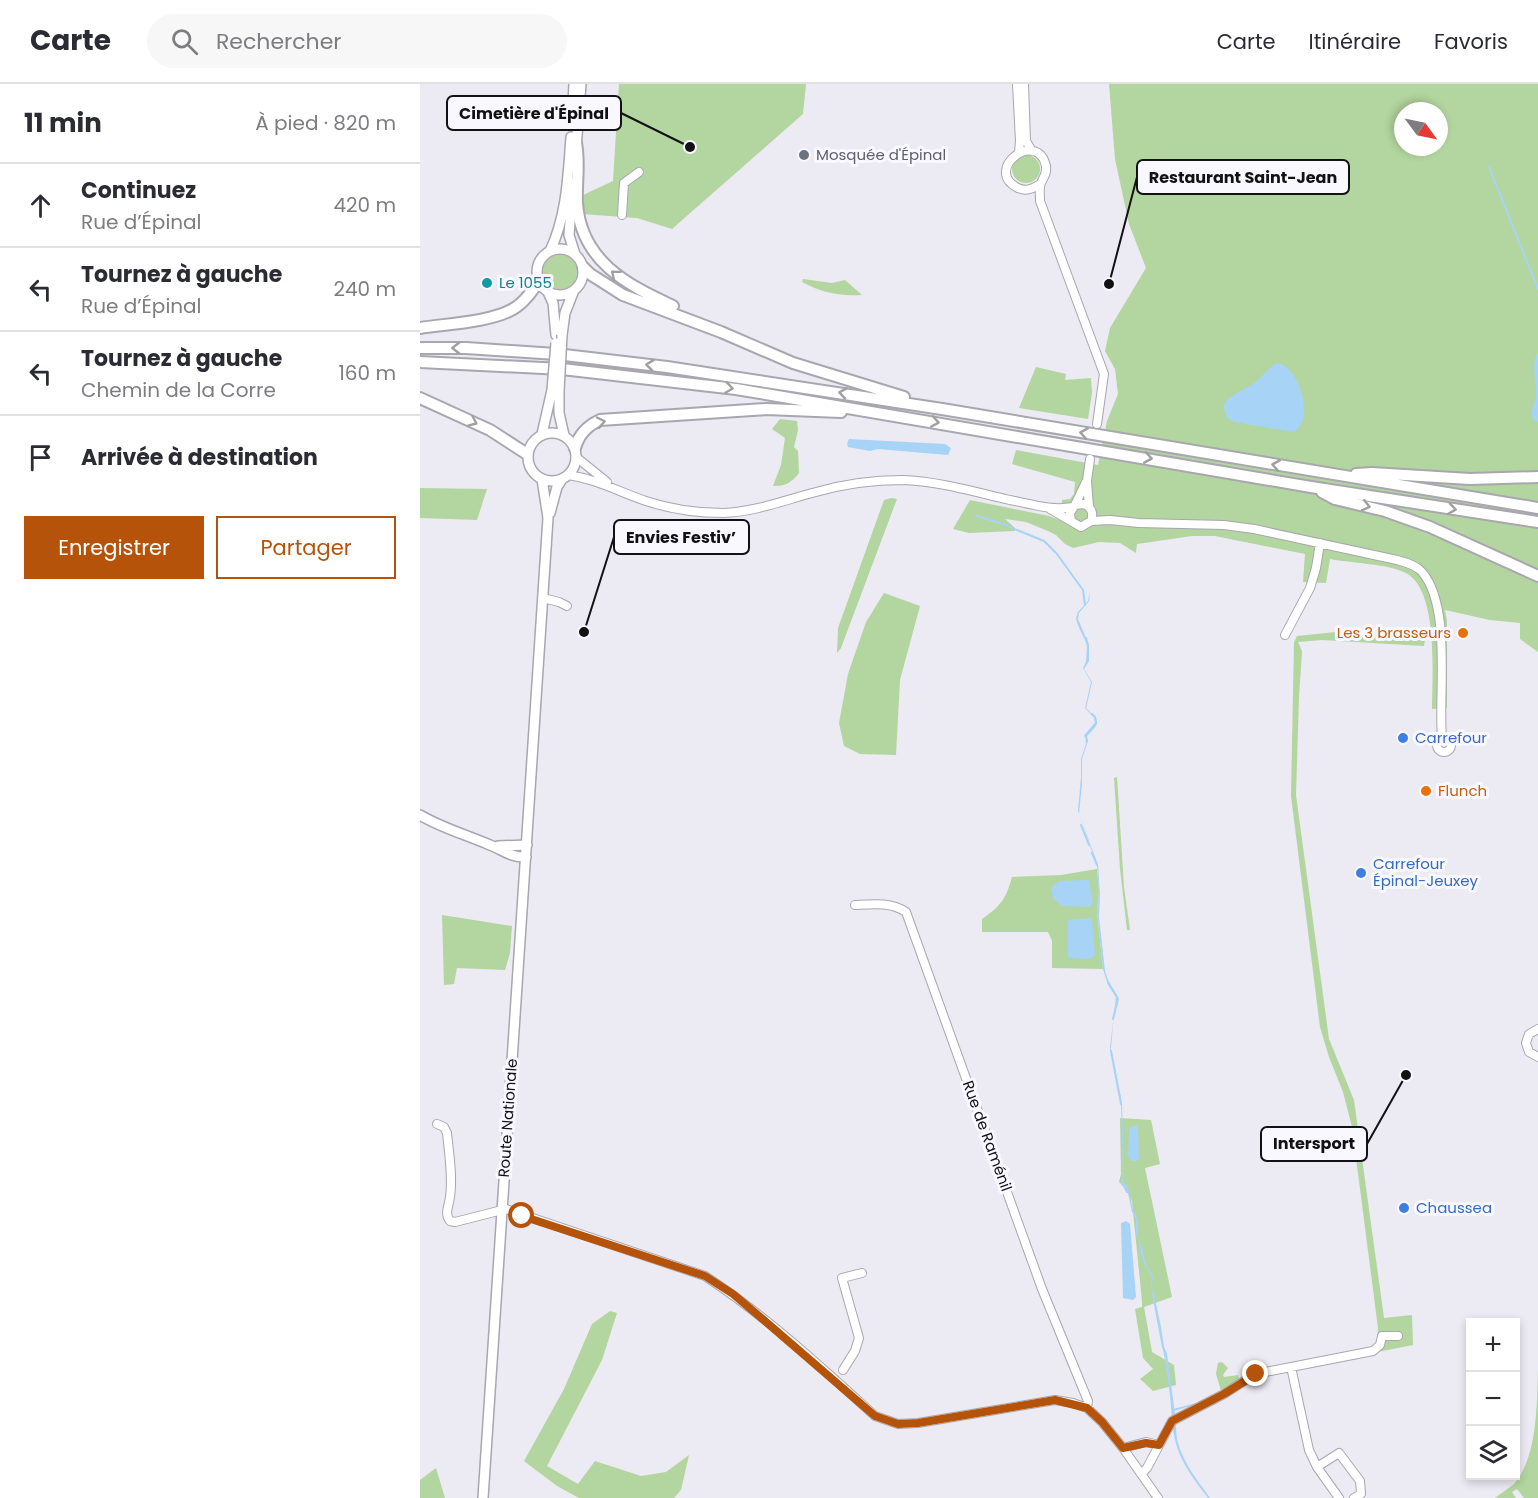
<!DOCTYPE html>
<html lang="fr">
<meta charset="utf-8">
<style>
:root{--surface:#fff;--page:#f7f7f7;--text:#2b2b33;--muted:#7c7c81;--line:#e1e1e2;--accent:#b45309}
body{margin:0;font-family:Poppins,sans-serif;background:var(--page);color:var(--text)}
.controls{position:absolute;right:18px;bottom:18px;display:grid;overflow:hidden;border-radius:0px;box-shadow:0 3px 9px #0003}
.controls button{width:54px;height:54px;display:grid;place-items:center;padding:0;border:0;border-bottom:2px solid var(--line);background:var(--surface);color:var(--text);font:30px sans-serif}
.compass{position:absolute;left:974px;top:18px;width:54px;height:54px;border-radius:50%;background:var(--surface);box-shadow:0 3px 9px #0003;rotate:123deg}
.stop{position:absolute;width:18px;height:18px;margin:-14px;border:4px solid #b45309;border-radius:50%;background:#fff}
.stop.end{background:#b45309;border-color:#fff;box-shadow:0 2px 6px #0008}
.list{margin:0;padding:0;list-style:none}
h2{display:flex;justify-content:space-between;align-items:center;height:78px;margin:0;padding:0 24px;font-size:26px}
h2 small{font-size:20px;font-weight:400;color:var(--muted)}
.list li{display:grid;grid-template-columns:39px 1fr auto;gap:18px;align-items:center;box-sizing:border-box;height:84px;padding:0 24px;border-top:2px solid var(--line)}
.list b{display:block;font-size:22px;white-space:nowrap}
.list p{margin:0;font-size:20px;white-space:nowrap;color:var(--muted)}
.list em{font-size:20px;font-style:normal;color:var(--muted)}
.actions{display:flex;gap:12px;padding:18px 24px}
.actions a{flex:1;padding:14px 0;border:2px solid var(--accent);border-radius:0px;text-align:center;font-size:21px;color:var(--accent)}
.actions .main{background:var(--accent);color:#fff}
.icon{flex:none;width:33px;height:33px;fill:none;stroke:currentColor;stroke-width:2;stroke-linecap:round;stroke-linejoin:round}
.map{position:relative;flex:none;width:1118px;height:1414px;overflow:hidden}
header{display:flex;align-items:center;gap:36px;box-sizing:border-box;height:84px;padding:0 30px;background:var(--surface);border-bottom:2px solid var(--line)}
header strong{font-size:28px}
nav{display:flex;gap:33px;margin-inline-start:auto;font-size:21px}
.search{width:420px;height:54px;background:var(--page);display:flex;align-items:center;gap:15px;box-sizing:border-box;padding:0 21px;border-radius:33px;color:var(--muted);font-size:22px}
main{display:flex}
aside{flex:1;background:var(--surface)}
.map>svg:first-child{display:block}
</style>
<header>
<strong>Carte</strong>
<div class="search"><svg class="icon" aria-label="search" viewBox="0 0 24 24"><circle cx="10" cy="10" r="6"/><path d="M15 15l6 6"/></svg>Rechercher</div>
<nav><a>Carte</a><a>Itinéraire</a><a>Favoris</a></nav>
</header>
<main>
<aside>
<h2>11 min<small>À pied · 820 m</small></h2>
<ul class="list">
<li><svg class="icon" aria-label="ahead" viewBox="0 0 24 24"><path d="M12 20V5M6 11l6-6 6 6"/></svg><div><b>Continuez</b><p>Rue d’Épinal</p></div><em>420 m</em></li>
<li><svg class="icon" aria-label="left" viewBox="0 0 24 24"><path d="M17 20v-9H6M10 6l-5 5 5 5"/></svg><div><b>Tournez à gauche</b><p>Rue d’Épinal</p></div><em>240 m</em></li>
<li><svg class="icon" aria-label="left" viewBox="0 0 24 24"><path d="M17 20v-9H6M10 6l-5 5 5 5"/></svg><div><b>Tournez à gauche</b><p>Chemin de la Corre</p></div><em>160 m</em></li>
<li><svg class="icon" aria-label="arrive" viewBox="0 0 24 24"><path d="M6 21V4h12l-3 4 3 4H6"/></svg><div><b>Arrivée à destination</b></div></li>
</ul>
<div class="actions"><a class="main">Enregistrer</a><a>Partager</a></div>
</aside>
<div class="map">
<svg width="1118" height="1414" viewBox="0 0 1118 1414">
<rect width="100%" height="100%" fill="#eceaf3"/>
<path fill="#b3d59f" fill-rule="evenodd" d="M199,0h187l-3,30 -131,115 -35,-11 -55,-4 -1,-18 32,-15z
M689,0h429v568l-18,-13v-16l-30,-3 -45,-10 2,11v87l-15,1c0,-32 7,-119 -26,-136 -17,-9 -56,-10 -76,-14l-4,24 -23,-1 2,-28 -90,-18h-23l-55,8 -1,9 -16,-10 -21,-1 -26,6 -8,-4 -9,-9 -8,-4 -22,-9 -21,-3 10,9v3l-46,2 -16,-4 17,-29 79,16 13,5v-21l8,-1 4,-5 1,-12 -63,-18 4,-14 82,15 9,-44 11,-27 -3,-25 -10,-18 5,-23 36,-60 -17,-44 -14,-65zM983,27h36v36h-36z
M592 85a14 14 0 1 1 28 0a14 14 0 1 1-28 0Z
M123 188a17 17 0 1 1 34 0a17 17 0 1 1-34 0Z
M383,195l29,4 13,-3 17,15c-23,1 -39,-2 -60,-13z
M616,283l30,7 -1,6 26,-2 1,15 -4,26 -69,-11z
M360,335l17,2 1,9 -4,17 4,4 1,22c-8,10 -13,13 -26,13l8,-21 4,-27 -13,-9z
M0,404l67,1 -10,31 -57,-2z
M471,414l6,1 -56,149 -4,5 1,-25 46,-128z
M464,509l36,13 -20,74 -4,75 -36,-1 -16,-8 -5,-23 9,-49 18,-52z
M916,548l89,8 -1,6 -102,-6 -24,2 4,9 -3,46 -3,98 33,244 25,61 30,218 28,-3 1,30 -158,31 -16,6 -18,9 -5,-17 2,-11 4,-1 6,6 -5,7 1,2 14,-2 1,6 9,-6 15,-6 101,-18c13,-5 13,-10 14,-23l-26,-201 -9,-35 -14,-35 -9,-30 -29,-231 3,-154 3,-6z
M697,693l7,110 6,43h-3l-7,-61 -6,-91z
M677,785l2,22 -2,20 6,58 -51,-1v-27l-4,-9h-66v-13c19,-13 24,-20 30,-42l49,-2z
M22,831l70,11 -2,27 -5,17 -48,-2 -3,16 -10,1z
M700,1034l31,2 9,44 -15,4 27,129 -28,10 8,45 22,13 2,20 -23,6 -13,-12 13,-10 -10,-11 -8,-49 7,-2v-6l-10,-99 -6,-13 -7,-7 2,-8z
M190,1227l7,2 -15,47 -55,106 31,18 17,-23 46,15 25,-4 23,-17 -8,35 -7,8h-95l-22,-12 -33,-25 40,-72 28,-65z
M1118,1283v131h-14l-7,-9 -5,3 4,6h-21c6,-5 13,-9 19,-14 24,-27 23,-83 24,-117z
M16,1384l9,30h-25v-18z"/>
<path fill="#a7d3f7" d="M1118,268v70c-3,-2 -5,-2 -6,-7 -1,-6 3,-13 4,-19 1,-16 -6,-30 2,-44z
M856,279c25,2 39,61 17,69l-58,-10 -8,-4 -4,-12c7,-13 24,-16 35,-26 6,-6 11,-12 18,-17z
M429,355l96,5 6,4 -3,7 -70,-6 -8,2 -22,-4 -1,-3z
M670,506l-1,11 -10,12 -1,6 11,26v16l-5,8 8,13 -6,26c12,13 17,12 1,28l1,5 -6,18v25l-3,30 19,51 2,29 -1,23 6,54 3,9 10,17 -4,15 -3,36 11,55 2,69 -1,10 5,5 5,23 5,11 -1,16c8,9 5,27 16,39l-1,10 9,41 12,82 43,-11 -42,13c3,10 1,21 4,32 6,21 20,38 32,55h-2c-12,-16 -25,-32 -31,-51 -6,-19 -5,-40 -8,-60 -5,-35 -11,-69 -18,-104l1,-6c-6,-8 -9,-16 -12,-25 -1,-7 0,-10 -4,-16l1,-17 -5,-7 -5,-24 -6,-5 2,-11 -2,-70 -11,-55 6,-50 -9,-15 -4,-13 -6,-58 2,-20 -2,-25 -19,-55 3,-34v-18l5,-15 -1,-8c17,-17 12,-14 0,-28l6,-26 -8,-14c13,-22 -3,-30 -7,-50l2,-6 10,-11z
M669,796l4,23 -4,4 -27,-1 -9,-8 -2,-10 8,-7z
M670,834l2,3 3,34 -4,4 -22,-1 -1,-1v-37z
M718,1041l1,34 -2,2h-6l-3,-6 1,-27z
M706,1137l4,3 6,73 -3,3 -10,-2 -2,-75z"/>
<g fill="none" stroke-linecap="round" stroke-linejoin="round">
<path stroke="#a7d3f7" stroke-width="2" d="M1069,83l49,122
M557,432l20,6 47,19 13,13 26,36 2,15
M666,554l2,8 -1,16
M665,652l11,-13 -1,-6 -3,-3
M661,741l8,20
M672,769l5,12
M688,899l10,16 -5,20
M691,967l10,53
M702,1098l5,10
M714,1131l3,4v13
M733,1210l10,53 3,7 8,61"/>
<g stroke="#a9a6af" stroke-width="10">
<path id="minor" d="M597,0l3,57 -1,11
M604,0l2,57 6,10
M620,100c-7,5 -14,8 -22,4 -36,-18 19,-60 28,-22 1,7 -2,11 -5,17 -2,5 -1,13 -1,18l64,173 -7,50
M202,131l2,-32 15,-11
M156,373l31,25
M148,391c29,4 51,17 78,26 24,8 51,12 77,12 32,-1 62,-13 93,-21 28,-8 57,-12 86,-12 36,1 73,12 108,20 21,4 41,11 63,7
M655,421l11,-23
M669,423l-2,-26 3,-22
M630,425l31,18 10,-6c3,-8 0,-15 -8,-17l-8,1 -5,8 1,8
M671,437l19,-1 29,3 85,2 30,4 143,31c8,2 19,5 25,12 30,35 16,122 20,166
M123,514l16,4 8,4
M865,551l25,-47 6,-20 4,-25
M1017 661a7 7 0 1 1 14 0a7 7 0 1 1-14 0Z
M435,821c18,-1 36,-3 51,7l136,377 46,112 -1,7
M1118,945l-9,5 -3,9 3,9 9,5
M17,1040l7,3 3,6c2,20 6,44 3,64 -1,9 -6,16 0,24l5,1 51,-13 199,67c61,40 116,91 170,140l23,8 20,-1 137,-23 18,3 14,5 15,14 21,26 35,50
M871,1283l18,83 8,17 22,31
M423,1286l12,-19 4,-13 -17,-60 20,-5
M703,1364l23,-6 13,3
M897,1383l22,-14 21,28 1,13 -7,4
M721,1390l6,-6 25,-47 52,-27 31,-20 118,-23 7,-6 2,-9h16"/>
</g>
<g stroke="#a9a6af" stroke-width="12">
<path id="major" d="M152,40l2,-40
M156,64l5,-64
M153,99l-4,52 6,19
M117 188a23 23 0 1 1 46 0a23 23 0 1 1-46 0Z
M130,167c17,-36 18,-75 21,-114
M128,208l5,11 3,32
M142,251l3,-22 9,-23
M139,307v22l5,22
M108 373a24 24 0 1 1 48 0a24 24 0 1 1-48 0Z
M122,350l10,-44
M130,429l7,-26 5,-8
M0,731c22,13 47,20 70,30 13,5 22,13 36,12
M78,762l29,-1
M63,1414l65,-980 -6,-39"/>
</g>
<g stroke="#a9a6af" stroke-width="14">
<path id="highway" d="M156,59c4,20 0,40 1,60 4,58 50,82 96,103
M163,183l7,7 33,21 98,37 72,31 111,34
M0,244c26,-4 71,-6 93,-19 11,-6 19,-18 26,-28
M0,264h46l90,6 111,13 275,42 596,99
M0,278l142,7 174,20 575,98 227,35
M0,314l70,32 37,24
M155,364c4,-14 12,-22 25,-28l166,-11 75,3
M936,390l16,-1 98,6 68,-2
M902,408l13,7 50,12 45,16 108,49"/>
</g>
<use href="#minor" stroke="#fff" stroke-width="8"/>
<use href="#major" stroke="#fff" stroke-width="9"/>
<use href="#highway" stroke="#fff" stroke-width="10"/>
<g stroke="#a9a6af" stroke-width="12" stroke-linecap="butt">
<path id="major-bridge" d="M132,306l4,-47
M139,307l3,-56"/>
</g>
<use href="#major-bridge" stroke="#fff" stroke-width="9"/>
</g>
<defs><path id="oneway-chevron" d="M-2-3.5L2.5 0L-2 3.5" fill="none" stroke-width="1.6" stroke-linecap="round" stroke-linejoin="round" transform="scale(1.5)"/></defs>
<g stroke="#a0a0a1">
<use href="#oneway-chevron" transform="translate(195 190) rotate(-140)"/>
<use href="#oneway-chevron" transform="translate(36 264) rotate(180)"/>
<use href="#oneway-chevron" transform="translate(230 281) rotate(-173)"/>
<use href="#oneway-chevron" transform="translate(309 304) rotate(8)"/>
<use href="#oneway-chevron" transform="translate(423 309) rotate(-171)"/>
<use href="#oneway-chevron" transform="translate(53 338) rotate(24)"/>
<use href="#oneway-chevron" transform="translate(181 338) rotate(-12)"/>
<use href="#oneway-chevron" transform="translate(515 338) rotate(10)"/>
<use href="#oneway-chevron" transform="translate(664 349) rotate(-170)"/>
<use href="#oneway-chevron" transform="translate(728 374) rotate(10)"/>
<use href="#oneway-chevron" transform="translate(856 381) rotate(-170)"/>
<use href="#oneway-chevron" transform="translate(946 422) rotate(14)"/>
<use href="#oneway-chevron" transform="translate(1032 425) rotate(9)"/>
</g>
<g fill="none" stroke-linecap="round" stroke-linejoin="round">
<path stroke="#b45309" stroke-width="8" d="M102,1132l183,60 28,18 26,22 116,100 23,8 20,-1 137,-23 32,8 15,14 21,26 23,-5 13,2 13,-24 52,-27 32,-20"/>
</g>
<circle fill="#6b7280" stroke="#f9f7ff" stroke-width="2" cx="384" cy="71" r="6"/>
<circle fill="#0f9aa8" stroke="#f9f7ff" stroke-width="2" cx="67" cy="199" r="6"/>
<g fill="#e8710a" stroke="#f9f7ff" stroke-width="2">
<circle cx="1043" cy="549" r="6"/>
<circle cx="1006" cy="707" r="6"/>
</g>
<g fill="#3f7fe0" stroke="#f9f7ff" stroke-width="2">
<circle cx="983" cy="654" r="6"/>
<circle cx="941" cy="789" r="6"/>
<circle cx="984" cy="1124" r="6"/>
</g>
<g text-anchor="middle" stroke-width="6" stroke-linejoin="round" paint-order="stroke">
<g font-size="15" fill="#5b616d" stroke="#f9f7ff" text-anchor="start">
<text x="396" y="76">Mosquée d'Épinal</text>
</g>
<g font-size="15" fill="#0d838f" stroke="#f9f7ff" text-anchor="start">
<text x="79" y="204">Le 1055</text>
</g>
<g font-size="15" fill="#c56008" stroke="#f9f7ff" text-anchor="end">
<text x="1031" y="554">Les 3 brasseurs</text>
<text x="1018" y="712" text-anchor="start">Flunch</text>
</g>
<g font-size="15" fill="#366cbe" stroke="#f9f7ff" text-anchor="start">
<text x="995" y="659">Carrefour</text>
<text x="953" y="785">Carrefour<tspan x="953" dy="17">Épinal-Jeuxey</tspan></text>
<text x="996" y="1129">Chaussea</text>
</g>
<g font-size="15" fill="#121114" stroke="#f9f7ff">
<text transform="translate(88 1034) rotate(-86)" y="5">Route Nationale</text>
<text transform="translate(567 1052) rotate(70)" y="5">Rue de Raménil</text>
</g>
</g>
<path fill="none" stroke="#121114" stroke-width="2" d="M270 63L201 29M689 200L717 93M164 548L194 453M986 991L947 1060"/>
<g fill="#121114" stroke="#f9f7ff" stroke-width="2">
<circle cx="270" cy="63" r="6"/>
<circle cx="689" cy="200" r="6"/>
<circle cx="164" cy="548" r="6"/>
<circle cx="986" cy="991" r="6"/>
</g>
<g fill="#f9f7ff" stroke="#121114" stroke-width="2">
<rect x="27" y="12" width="174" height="34" rx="6"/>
<rect x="717" y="76" width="212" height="34" rx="6"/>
<rect x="194" y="436" width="135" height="34" rx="6"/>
<rect x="841" y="1043" width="106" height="34" rx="6"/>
</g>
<g font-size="16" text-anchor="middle" font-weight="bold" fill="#121114">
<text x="114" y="35">Cimetière d'Épinal</text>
<text x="823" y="99">Restaurant Saint-Jean</text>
<text x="261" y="459">Envies Festiv’</text>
<text x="894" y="1065">Intersport</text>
</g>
</svg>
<div class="controls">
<button>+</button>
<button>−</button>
<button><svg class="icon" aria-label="layers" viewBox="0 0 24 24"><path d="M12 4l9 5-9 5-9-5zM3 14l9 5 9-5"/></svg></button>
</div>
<svg class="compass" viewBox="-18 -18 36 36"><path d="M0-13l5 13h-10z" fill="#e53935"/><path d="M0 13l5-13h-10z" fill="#7c7c81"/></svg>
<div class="stop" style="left:102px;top:1132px"></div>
<div class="stop end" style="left:836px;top:1290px"></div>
</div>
</main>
